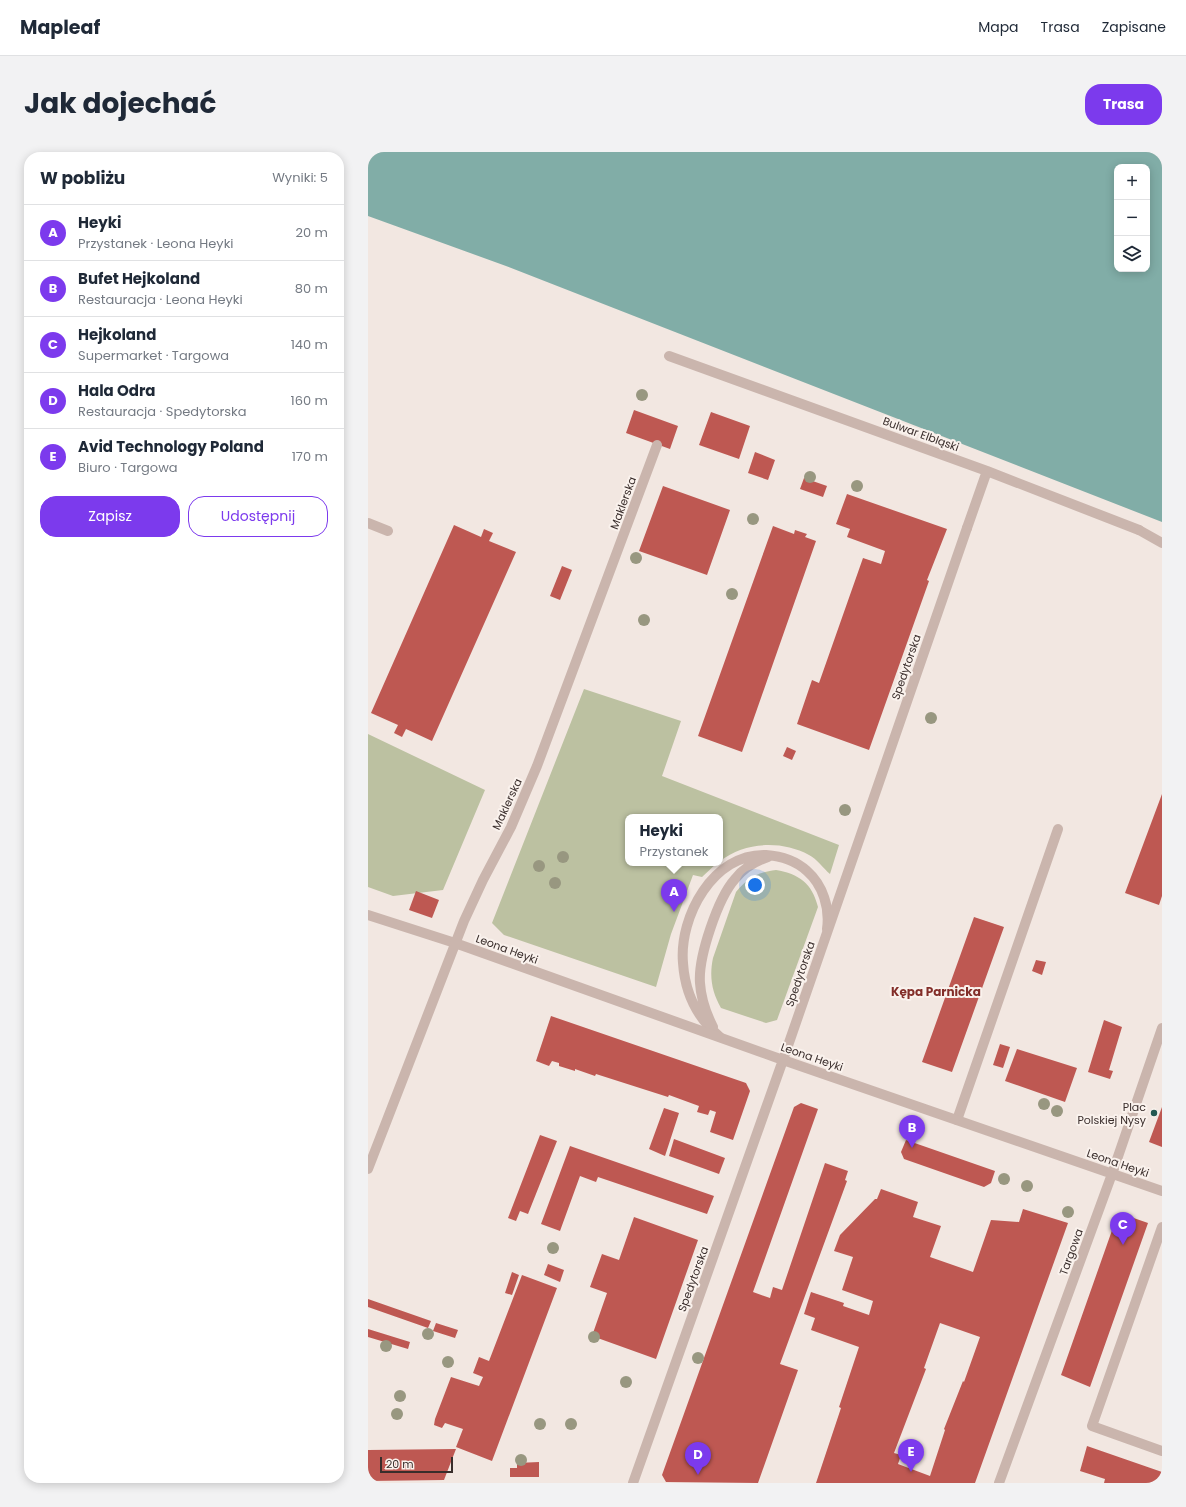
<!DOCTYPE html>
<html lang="pl">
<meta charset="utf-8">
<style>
:root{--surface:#fff;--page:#f2f2f3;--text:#1f2937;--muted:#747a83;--line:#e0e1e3;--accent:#7c3aed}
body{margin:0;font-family:Poppins,sans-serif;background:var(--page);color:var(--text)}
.controls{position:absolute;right:12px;top:12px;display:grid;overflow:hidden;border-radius:8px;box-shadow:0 2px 10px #0003}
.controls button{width:36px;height:36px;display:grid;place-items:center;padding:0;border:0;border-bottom:1px solid var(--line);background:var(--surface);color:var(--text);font:20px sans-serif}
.scale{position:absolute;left:12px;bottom:10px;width:73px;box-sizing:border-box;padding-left:4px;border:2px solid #392d2b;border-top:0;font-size:11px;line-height:14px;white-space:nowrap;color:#392d2b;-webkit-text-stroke:3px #faf2ed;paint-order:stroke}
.you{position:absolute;left:387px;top:733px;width:14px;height:14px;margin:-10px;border:3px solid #fff;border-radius:50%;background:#1a73e8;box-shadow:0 0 0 6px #1a73e833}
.badge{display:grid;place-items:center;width:26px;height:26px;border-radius:50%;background:var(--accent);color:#fff;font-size:13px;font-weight:700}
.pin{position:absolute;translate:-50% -33px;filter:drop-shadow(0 1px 2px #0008)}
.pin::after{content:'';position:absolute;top:21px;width:14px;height:12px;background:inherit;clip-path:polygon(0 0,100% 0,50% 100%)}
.popup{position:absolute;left:257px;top:662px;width:98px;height:52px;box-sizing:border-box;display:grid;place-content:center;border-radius:8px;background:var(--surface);filter:drop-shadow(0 1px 3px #0005);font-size:13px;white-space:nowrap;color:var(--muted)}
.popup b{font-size:15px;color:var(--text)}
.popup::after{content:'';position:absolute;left:50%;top:100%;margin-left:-8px;border:8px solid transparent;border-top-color:var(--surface)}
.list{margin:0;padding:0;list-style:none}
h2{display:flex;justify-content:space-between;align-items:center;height:52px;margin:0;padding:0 16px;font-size:17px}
h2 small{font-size:13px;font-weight:400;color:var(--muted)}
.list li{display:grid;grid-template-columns:26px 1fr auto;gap:12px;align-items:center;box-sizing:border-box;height:56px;padding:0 16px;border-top:1px solid var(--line)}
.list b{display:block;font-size:15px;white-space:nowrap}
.list p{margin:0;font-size:13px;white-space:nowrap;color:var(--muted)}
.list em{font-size:13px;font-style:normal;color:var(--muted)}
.actions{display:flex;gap:8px;padding:12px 16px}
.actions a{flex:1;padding:9px 0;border:1px solid var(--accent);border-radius:16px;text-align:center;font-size:14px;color:var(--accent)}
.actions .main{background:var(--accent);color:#fff}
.icon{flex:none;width:22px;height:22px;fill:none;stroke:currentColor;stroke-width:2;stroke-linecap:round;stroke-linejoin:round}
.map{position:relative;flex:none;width:794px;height:1331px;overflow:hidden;border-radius:16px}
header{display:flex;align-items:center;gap:24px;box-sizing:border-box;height:56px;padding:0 20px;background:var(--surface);border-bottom:1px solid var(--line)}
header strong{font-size:19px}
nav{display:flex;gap:22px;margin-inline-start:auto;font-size:14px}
.intro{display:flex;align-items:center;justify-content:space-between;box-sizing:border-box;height:96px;padding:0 24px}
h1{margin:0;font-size:28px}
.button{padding:10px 18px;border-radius:16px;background:var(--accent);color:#fff;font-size:14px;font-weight:700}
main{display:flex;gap:24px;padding:0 24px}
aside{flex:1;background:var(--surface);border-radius:16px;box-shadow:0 2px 10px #0003}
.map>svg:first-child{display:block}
</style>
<header>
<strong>Mapleaf</strong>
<nav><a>Mapa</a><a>Trasa</a><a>Zapisane</a></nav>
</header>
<div class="intro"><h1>Jak dojechać</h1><a class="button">Trasa</a></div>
<main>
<aside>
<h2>W pobliżu<small>Wyniki: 5</small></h2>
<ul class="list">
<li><span class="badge">A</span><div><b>Heyki</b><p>Przystanek · Leona Heyki</p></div><em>20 m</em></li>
<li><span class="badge">B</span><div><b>Bufet Hejkoland</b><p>Restauracja · Leona Heyki</p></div><em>80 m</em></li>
<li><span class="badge">C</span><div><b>Hejkoland</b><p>Supermarket · Targowa</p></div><em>140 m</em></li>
<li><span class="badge">D</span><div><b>Hala Odra</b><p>Restauracja · Spedytorska</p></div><em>160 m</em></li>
<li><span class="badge">E</span><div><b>Avid Technology Poland</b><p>Biuro · Targowa</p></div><em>170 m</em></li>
</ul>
<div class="actions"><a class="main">Zapisz</a><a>Udostępnij</a></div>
</aside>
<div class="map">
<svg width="794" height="1331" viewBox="0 0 794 1331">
<rect width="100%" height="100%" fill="#f2e7e1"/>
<path fill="#bcc1a1" d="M216,537l97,32 -19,55 177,69 -9,29c-7,-6 -13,-15 -21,-19 -28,-15 -64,-13 -89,6v-44h-92v46h89l-15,14 -9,-2 -22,59 -15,53 -152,-52 -12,-12z
M0,582l117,56 -42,100 -50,6 -25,-9z
M408,718c23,4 36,13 42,37l-41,113 -11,3 -45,-15c-9,-16 -12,-31 -8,-50l23,-66c11,-14 22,-20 40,-22z"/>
<path fill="#81ada7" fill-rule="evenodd" d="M0,0h794v370l-656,-256 -138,-50zM749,15h30v102h-30z"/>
<path fill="#be5852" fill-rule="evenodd" d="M266,258l44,16 -8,23 -44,-16z
M343,260l39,14 -11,33 -40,-14z
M387,300l20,8 -7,20 -20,-7z
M436,326l23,8 -4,11 -23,-8z
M295,334l67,24 -23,65 -68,-24z
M479,342l100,35 -20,51 2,1 -60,169 -72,-26 15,-44 7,3 44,-125 18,6 4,-13 -38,-14 3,-8 -14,-5z
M86,373l27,12 3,-8 9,4 -4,8 27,11 -84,189 -26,-12 -4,8 -8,-4 4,-8 -27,-12z
M405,374l21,8 1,-4 12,4 -2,3 11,4 -74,211 -44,-16z
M194,414l10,4 -12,30 -10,-4z
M419,595l9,4 -4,9 -9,-4z
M794,642v102l-3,9 -34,-12z
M48,739l23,9 -7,18 -23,-8z
M606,765l30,10 -52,145 -30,-10z
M668,808l10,2 -4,13 -10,-4z
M183,864l195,67 4,8 -17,49 -23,-8 6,-20 -6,-2 -2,5 -11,-3 2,-6 -30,-11 -1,2 -72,-23 -1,2 -20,-7v2l-16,-5v-3l-7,-2 -3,5 -13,-5z
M736,868l18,7 -13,43 4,1 -3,8 -22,-7z
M632,892l10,3 -7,21 -10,-3z
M649,897l60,19 -12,34 -60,-21z
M433,951l17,6 -65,183 17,6 3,-11 9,3 43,-127 23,8 -3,9 2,1 -67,183 18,6 -40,113 -92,-1 -4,-7 132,-368z
M794,955v40l-13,-5z
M296,956l15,5 -14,43 -16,-7z
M172,983l17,6 -29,73 -8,-3 -4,10 -8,-3z
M306,987l51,19 -6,16 -50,-18z
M538,988l89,31 -4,12 -7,4 -80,-28 -3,-7z
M202,994l144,50 -7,18 -109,-37 -2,5 -16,-6 -20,55 -19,-7z
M513,1037l37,13 -5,15 28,9 -11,31 43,15 18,-52 28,2 4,-13 45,14 -93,260h-159l25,-75 -2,-1 20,-60 -48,-17 4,-12 -11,-4 7,-22 33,11 -1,3 26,9 4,-14 -31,-11 11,-33 -19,-6 6,-16 35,-36h2zM572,1171l40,14 -16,45 -1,-1 -19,48 1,1 -15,46 -32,-12 3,-9 -7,-2 32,-84 -2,-1z
M757,1063l23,8 -58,164 -29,-12 55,-156z
M266,1065l64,23 -42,119 -64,-23 15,-43 -17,-6 12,-33 17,6z
M180,1112l16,6 -4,12 -16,-7z
M144,1120l7,3 -7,20 -7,-2z
M154,1123l35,13 -65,173 -36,-14 7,-18 -18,-6 -3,5 -8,-3 1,-6 16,-42 28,9 4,-9 -10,-4 6,-16 10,4z
M0,1147l63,22 -3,7 -60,-21z
M68,1171l22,7 -3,8 -22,-7z
M0,1177l42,13 -2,7 -40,-12z
M719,1294l75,26v11h-58l1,-4 -25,-8z
M88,1297l-12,31 -76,1v-31z
M171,1310v15h-29v-9h7v-5z"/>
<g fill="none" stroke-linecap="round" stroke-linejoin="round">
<path stroke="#cab5ad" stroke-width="10" d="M301,204l318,115 152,59
M599,376l20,-57
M0,763l87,28
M345,875c-7,-14 -12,-28 -13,-44 -2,-26 18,-85 35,-104 8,-10 21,-18 33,-22
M352,885c-23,-19 -35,-44 -37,-74 -4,-46 30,-110 83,-108 15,1 29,5 41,16 16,14 23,37 20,58
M589,968l101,-291
M794,1075l-70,199 70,25"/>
<path stroke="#cab5ad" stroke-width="10" d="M0,371l20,8
M771,378l23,13
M87,791l328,117 379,131
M0,1017l96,-248 19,-41 28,-53 26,-61 120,-321
M265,1331l150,-423 184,-532
M631,1331l113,-309 50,-146"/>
</g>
<g fill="#989780">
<circle cx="274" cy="243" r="6"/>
<circle cx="442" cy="325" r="6"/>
<circle cx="489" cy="334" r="6"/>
<circle cx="385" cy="367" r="6"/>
<circle cx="268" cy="406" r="6"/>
<circle cx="364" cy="442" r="6"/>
<circle cx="276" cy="468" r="6"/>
<circle cx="563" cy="566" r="6"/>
<circle cx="477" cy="658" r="6"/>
<circle cx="195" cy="705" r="6"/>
<circle cx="171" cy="714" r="6"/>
<circle cx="187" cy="731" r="6"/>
<circle cx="676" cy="952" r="6"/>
<circle cx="689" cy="959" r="6"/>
<circle cx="636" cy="1027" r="6"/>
<circle cx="659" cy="1034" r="6"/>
<circle cx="700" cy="1060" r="6"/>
<circle cx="185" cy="1096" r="6"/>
<circle cx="60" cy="1182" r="6"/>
<circle cx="226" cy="1185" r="6"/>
<circle cx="18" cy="1194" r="6"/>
<circle cx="330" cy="1206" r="6"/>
<circle cx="80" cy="1210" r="6"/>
<circle cx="258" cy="1230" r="6"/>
<circle cx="32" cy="1244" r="6"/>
<circle cx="29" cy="1262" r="6"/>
<circle cx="172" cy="1272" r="6"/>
<circle cx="203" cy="1272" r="6"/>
<circle cx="153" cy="1308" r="6"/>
</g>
<circle fill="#235851" stroke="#faf2ed" stroke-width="1.5" cx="786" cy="961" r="4"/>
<g text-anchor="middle" stroke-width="4" stroke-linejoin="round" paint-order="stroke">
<g font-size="11" fill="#392d2b" stroke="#faf2ed">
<text transform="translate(553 282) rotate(20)" y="4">Bulwar Elbląski</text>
<text transform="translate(255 351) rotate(-70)" y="4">Maklerska</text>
<text transform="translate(538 515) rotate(-71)" y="4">Spedytorska</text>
<text transform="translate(139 652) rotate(-65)" y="4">Maklerska</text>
<text transform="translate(139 797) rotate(20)" y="4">Leona Heyki</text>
<text transform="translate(432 822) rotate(-71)" y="4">Spedytorska</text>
<text transform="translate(444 905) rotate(19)" y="4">Leona Heyki</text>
<text transform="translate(750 1011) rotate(19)" y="4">Leona Heyki</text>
<text transform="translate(703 1100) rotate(-70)" y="4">Targowa</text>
<text transform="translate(325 1127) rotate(-70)" y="4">Spedytorska</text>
</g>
<g font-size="11" fill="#392d2b" stroke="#faf2ed" text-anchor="end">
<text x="778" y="959">Plac<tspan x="778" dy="13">Polskiej Nysy</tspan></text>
</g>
<g font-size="12" font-weight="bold" fill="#832e29" stroke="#faf2ed">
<text x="568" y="844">Kępa Parnicka</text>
</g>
</g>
</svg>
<div class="controls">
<button>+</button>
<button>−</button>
<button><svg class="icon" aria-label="layers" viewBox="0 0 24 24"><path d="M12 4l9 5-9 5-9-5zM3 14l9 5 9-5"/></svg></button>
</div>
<div class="scale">20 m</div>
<div class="you"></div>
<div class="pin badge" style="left:306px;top:760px">A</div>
<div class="popup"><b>Heyki</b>Przystanek</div>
<div class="pin badge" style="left:544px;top:996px">B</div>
<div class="pin badge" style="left:755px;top:1093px">C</div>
<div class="pin badge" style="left:330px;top:1323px">D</div>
<div class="pin badge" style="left:543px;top:1320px">E</div>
</div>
</main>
